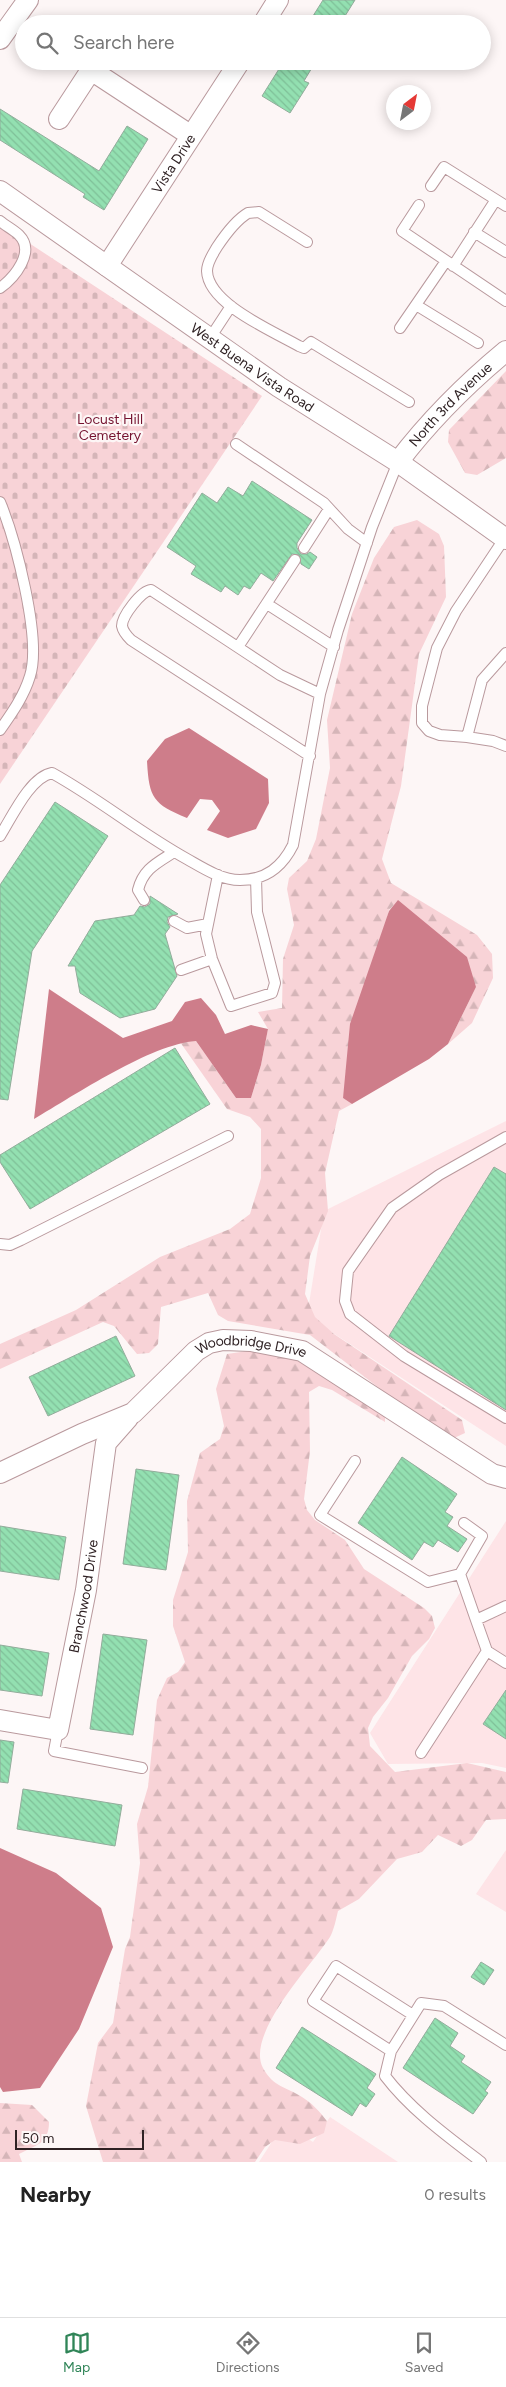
<!DOCTYPE html>
<style>
:root{--surface:#fff;--page:#f2f2f2;--text:#222;--muted:#767676;--line:#e0e0e0;--accent:#308558}
body{margin:0;font-family:Figtree,sans-serif;background:var(--page);color:var(--text)}
.compass{position:absolute;left:386px;top:85px;width:45px;height:45px;border-radius:50%;background:var(--surface);box-shadow:0 2px 12px #0003;rotate:32deg}
.scale{position:absolute;left:15px;bottom:12px;width:129px;box-sizing:border-box;padding-left:5px;border:2px solid #2f2224;border-top:0;font-size:14px;line-height:18px;white-space:nowrap;color:#2f2224;-webkit-text-stroke:4px #fdf6f6;paint-order:stroke}
.list{margin:0;padding:0;list-style:none}
h2{display:flex;justify-content:space-between;align-items:center;height:65px;margin:0;padding:0 20px;font-size:21px}
h2 small{font-size:16px;font-weight:400;color:var(--muted)}
.icon{flex:none;width:28px;height:28px;fill:none;stroke:currentColor;stroke-width:2;stroke-linecap:round;stroke-linejoin:round}
.map{position:relative;flex:none;width:506px;height:2162px;overflow:hidden}
.search{position:absolute;background:var(--surface);box-shadow:0 2px 12px #0003;left:15px;right:15px;top:15px;height:55px;display:flex;align-items:center;gap:12px;box-sizing:border-box;padding:0 18px;border-radius:28px;color:var(--muted);font-size:19px}
.sheet{height:155px;background:var(--surface)}
nav{display:flex;justify-content:space-around;align-items:center;box-sizing:border-box;height:70px;border-top:1px solid var(--line);background:var(--surface);font-size:14px;color:var(--muted)}
nav a{display:grid;justify-items:center;gap:2px}
nav .on{color:var(--accent)}
.map>svg:first-child{display:block}
</style>
<div class="map">
<svg width="506" height="2162" viewBox="0 0 506 2162">
<defs>
<pattern id="forest-firs" width="22" height="20" patternUnits="userSpaceOnUse" patternTransform="scale(1.25)"><rect width="22" height="20" fill="#f8d3d7"/><path d="M5 1l3.5 6h-7zM16 11l3.5 6h-7z" fill="#d5b5b8"/></pattern>
<pattern id="cemetery-stones" width="16" height="16" patternUnits="userSpaceOnUse" patternTransform="scale(1.25)"><rect width="16" height="16" fill="#f8d3d7"/><path d="M2 7V4a2 2 0 0 1 4 0v3zM10 15v-3a2 2 0 0 1 4 0v3z" fill="#d5b5b8"/></pattern>
<pattern id="building-back-hatch" width="6" height="6" patternUnits="userSpaceOnUse" patternTransform="scale(1.25)"><rect width="6" height="6" fill="#93e0b1"/><path d="M-1 5l2 2M0 0l6 6M5-1l2 2" fill="none" stroke="#7fc098"/></pattern>
</defs>
<rect width="100%" height="100%" fill="#fdf6f6"/>
<path fill="#fee4e7" d="M506,1121v325l-199,-130 17,-105z
M506,1521v247l-24,-5 -94,1 -18,-31z
M506,1850v62l-30,-18z
M330,2117l68,45h-139l25,-39 29,19z"/>
<path fill="url(#forest-firs)" d="M506,371v87l-29,17 -12,-2 -17,-31 1,-12z
M417,520l22,14 5,12 2,51 -27,57 -18,132 -19,73 9,24 86,52 15,19 1,24 -21,45 -24,21 28,-57 -78,-86 -9,9 -46,188 9,6 -13,7 -14,62 3,38 -18,45 -5,38 10,23 19,17 128,86 3,13 -11,5 -32,-17 -112,-86 -82,-14 -10,-6 -10,-22 -47,14 -3,37 -9,9 -12,1 -23,-28 -11,-4 -103,47v-25l76,-34 84,-53 70,-28 20,-15 11,-36v-49l-11,-12 -23,-8 -47,-67 16,-1 40,57h15l10,-33 7,-36 -10,-17 24,-4 1,-49 11,-34 -7,-36 2,-11 18,-17 9,-22 14,-71 -3,-48 25,-106 22,-56 20,-31z
M275,1347l110,64v11l-53,-32 -13,-4 -10,6 1,59 -6,48 3,11 8,10 30,20 19,29 60,39 8,8 3,12 -6,11 -17,17 -24,42 -15,19 -5,11 2,18 25,26 72,-9 39,9v47l-20,1 -14,20 -11,6 -23,-11 -16,17 -25,7 -38,40 -21,12c-2,8 -4,19 -8,26 -18,28 -85,97 -67,131 10,19 24,19 39,29 10,6 18,15 25,24l-3,12 -24,11 -25,-4 -10,7 -10,15h-152l-17,-56 12,-63 15,-20 12,-74 5,-12 10,-74 -3,-39 11,-37 9,-87 10,-22 11,-6 7,-10 -12,-36v-26l15,-48 -1,-51 13,-48 20,-14 4,-13 -8,-37 11,-35z
M0,2103l32,2 17,17c0,22 -13,23 -30,32l3,8h-22z"/>
<path fill="url(#cemetery-stones)" d="M0,224l262,172 -262,388z"/>
<path fill="#ce7d8a" d="M189,728l79,51 1,24 -13,26 -28,9 -21,-8 13,-19 -8,-11 -12,-1 -13,19c-34,-14 -38,-20 -40,-57l18,-22z
M398,900l69,57 9,30 -28,57 -19,15 -77,45 -9,-6 7,-74 39,-113z
M49,989l74,49 49,-17 13,-19 16,-4 15,17 9,19 26,-9 17,4 -7,36 -10,33h-15l-40,-57c-45,3 -121,54 -162,78z
M0,1848l56,25 45,35 12,39 -34,82 -39,59 -37,4 -3,-5z"/>
<path fill="url(#building-back-hatch)" stroke="#92ac9b" d="M323,0h32l-15,24h-32z
M284,61h32l-12,20 5,2 -19,30 -28,-17z
M0,109l99,62 28,-45 21,13 -44,71 -21,-13 2,-3 -85,-54z
M252,481l60,39 -15,23v5l4,6h6l3,-2 7,5 -8,12 -8,-5 -2,-9 -7,-1 -19,27 -12,-8 -11,16 -6,-3 -6,9 -13,-9 -4,6 -30,-18 5,-8 -29,-19 35,-54 15,10 11,-16 15,9z
M55,802l53,34 -76,115 -24,149 -8,-1v-214z
M150,896l28,18 -10,3 -1,5 3,5 -5,7 12,42 -22,33 -35,9 -40,-25 -5,-27h-7l27,-45 39,-6 6,-9 5,1 5,-3z
M175,1048l35,56 -180,105 -30,-47v-7z
M494,1167l12,7v236l-117,-74z
M116,1336l19,40 -87,40 -19,-39z
M402,1457l55,37 -12,18 8,5 -6,9 20,13 -9,13 -20,-12 -5,7 -9,-5 -12,18 -54,-37z
M136,1469l43,6 -13,95 -43,-6z
M0,1526l66,11 -7,43 -59,-9z
M103,1634l44,6 -14,95 -43,-6z
M0,1645l49,8 -7,43 -42,-6z
M506,1690v49l-23,-15z
M0,1740l14,2 -6,41 -8,-1z
M23,1789l99,16 -7,41 -98,-17z
M481,1962l13,8 -10,15 -13,-8z
M435,2018l23,15 -8,13 15,10 -4,6 30,20 -6,9 3,2 -15,21 -70,-46z
M302,2027l74,47 -9,14 8,6 -9,13 -6,-4 -8,13 -76,-48z"/>
<g fill="none" stroke-linecap="round" stroke-linejoin="round">
<g stroke="#b9999d" stroke-width="12">
<path id="lane" d="M431,186l13,-19 62,39
M419,205l-17,26 104,70
M0,221c6,5 14,9 19,14 17,17 -5,43 -19,53
M474,232l32,20
M307,242l-48,-30 -11,1c-12,7 -23,22 -31,34 -4,7 -10,15 -10,24 1,33 66,60 92,75l5,2 7,-6 98,60
M453,266l42,-65
M416,305l62,38
M400,328l46,-67
M210,338l21,-32
M236,444l88,59 24,26 19,14
M0,502c15,36 42,137 30,174 -6,20 -18,37 -30,54
M506,536l-50,75 -19,37 -15,58v17l7,8 11,4 27,2 15,-57 24,-27
M304,548l25,-39
M267,604l67,43
M238,647l57,-87
M467,737l26,4 13,5
M310,756l-179,-116c-4,-4 -8,-8 -9,-14 0,-10 19,-35 29,-36l129,85 40,19
M0,836c12,-19 30,-59 52,-63 47,26 88,60 135,86 16,9 34,21 53,21 26,0 42,-13 53,-35l27,-151 18,-64 34,-103 26,-65
M218,875l-12,59 6,25 19,47 41,-13 3,-10 -18,-71 -1,-34
M144,900l-6,-10c5,-21 19,-27 36,-38
M174,921l13,7 21,-4
M181,970l31,-11
M506,1137l-67,38 -47,33 -44,63 -3,30 5,13 54,42 102,62
M0,1244l10,1 11,-5 207,-104
M355,1461l-35,54 108,67 32,-8
M464,1523l18,13 -22,38 16,46
M506,1606l-30,14 11,31 19,12
M58,1730l-4,21 88,17
M421,1753l66,-102
M391,2051l-78,-50 23,-35 77,49
M481,2162c-34,-26 -70,-52 -96,-86l6,-25 30,-48 23,3 62,39"/>
</g>
<g stroke="#b9999d" stroke-width="22">
<g id="street">
<path d="M263,24l15,-24"/>
<path d="M0,39l28,-39"/>
<path d="M59,119l32,-49 99,65"/>
<path id="s1" d="M0,191l279,196 119,75 108,77"/>
<path id="s2" d="M107,266l133,-205"/>
<path id="s3" d="M398,462c32,-42 67,-77 108,-111"/>
<path id="s4" d="M0,1473l82,-39 51,-21 63,-62 13,-8 14,-3 28,1 51,10 190,123 14,4"/>
<path id="s5" d="M0,1720l58,10 28,-140 20,-147 22,-25"/>
</g>
</g>
<use href="#lane" stroke="#fff" stroke-width="10"/>
<use href="#street" stroke="#fff" stroke-width="20"/>
</g>
<g text-anchor="middle" stroke-width="4.5" stroke-linejoin="round" paint-order="stroke">
<g font-size="14" fill="#2f2224" stroke="#fdf6f6">
<text dy="5" stroke="none"><textPath href="#s2" startOffset="122">Vista Drive</textPath></text>
<text dy="5" stroke="none"><textPath href="#s1" startOffset="308">West Buena Vista Road</textPath></text>
<text dy="5" stroke="none"><textPath href="#s3" startOffset="78">North 3rd Avenue</textPath></text>
<text dy="5" stroke="none"><textPath href="#s4" startOffset="292">Woodbridge Drive</textPath></text>
<text dy="5" stroke="none"><textPath href="#s5" startOffset="195">Branchwood Drive</textPath></text>
</g>
<g font-size="14" fill="#74122f" stroke="#fdf6f6">
<text x="110" y="424">Locust Hill<tspan x="110" dy="16">Cemetery</tspan></text>
</g>
</g>
</svg>
<svg class="compass" viewBox="-18 -18 36 36"><path d="M0-13l5 13h-10z" fill="#e53935"/><path d="M0 13l5-13h-10z" fill="#767676"/></svg>
<div class="scale">50 m</div>
<div class="search"><svg class="icon" aria-label="search" viewBox="0 0 24 24"><circle cx="10" cy="10" r="6"/><path d="M15 15l6 6"/></svg>Search here</div>
</div>
<section class="sheet">
<h2>Nearby<small>0 results</small></h2>
<ul class="list">
</ul>
</section>
<nav>
<a class="on"><svg class="icon" aria-label="map" viewBox="0 0 24 24"><path d="M3 6l6-2 6 2 6-2v14l-6 2-6-2-6 2zM9 4v14M15 6v14"/></svg>Map</a>
<a><svg class="icon" aria-label="directions" viewBox="0 0 24 24"><path d="M12 3l9 9-9 9-9-9zM9 14v-3h6M13 9l2 2-2 2"/></svg>Directions</a>
<a><svg class="icon" aria-label="saved" viewBox="0 0 24 24"><path d="M7 4h10v16l-5-4-5 4z"/></svg>Saved</a>
</nav>
